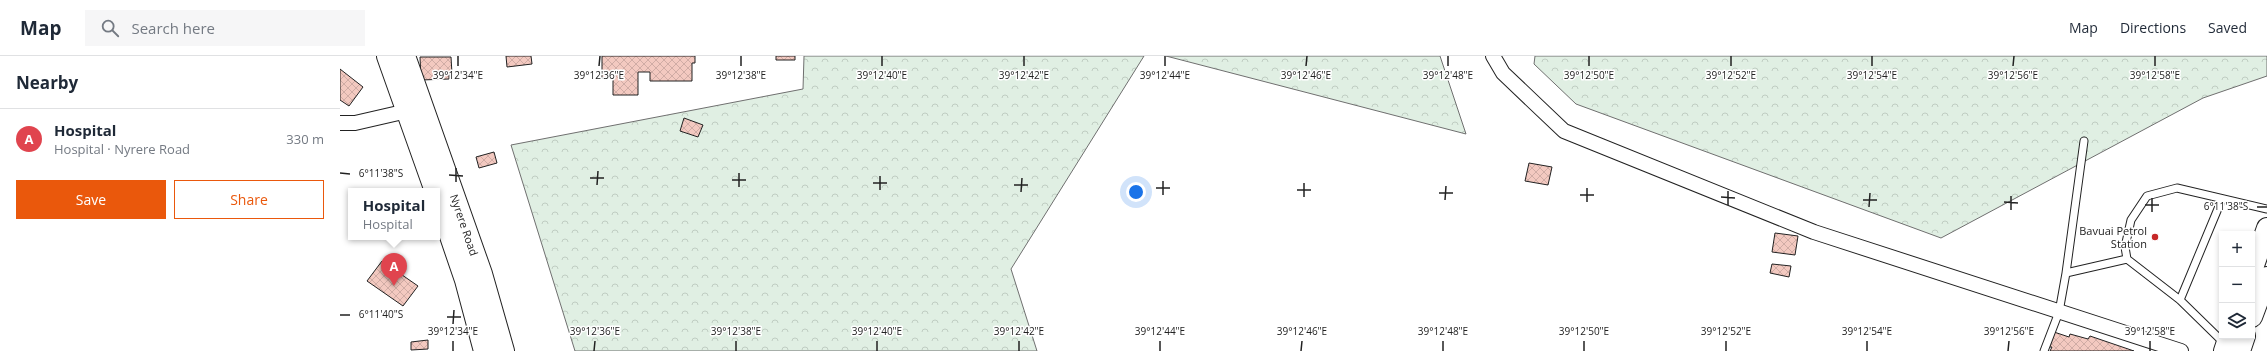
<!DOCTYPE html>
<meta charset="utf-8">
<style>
:root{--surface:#fff;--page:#f6f6f7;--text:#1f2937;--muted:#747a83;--line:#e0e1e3;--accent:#ea580c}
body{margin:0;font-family:"Open Sans",sans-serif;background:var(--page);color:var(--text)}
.controls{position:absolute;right:12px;bottom:12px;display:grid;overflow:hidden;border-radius:0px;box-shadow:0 2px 6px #0003}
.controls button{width:36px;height:36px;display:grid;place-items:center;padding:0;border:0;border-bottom:1px solid var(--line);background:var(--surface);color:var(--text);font:20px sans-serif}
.you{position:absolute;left:796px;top:136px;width:14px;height:14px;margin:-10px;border:3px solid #fff;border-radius:50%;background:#1a73e8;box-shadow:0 0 0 6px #1a73e833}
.badge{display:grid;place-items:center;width:26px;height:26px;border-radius:50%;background:var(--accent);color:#fff;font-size:13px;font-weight:700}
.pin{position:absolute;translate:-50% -33px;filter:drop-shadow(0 1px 2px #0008)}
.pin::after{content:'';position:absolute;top:21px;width:14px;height:12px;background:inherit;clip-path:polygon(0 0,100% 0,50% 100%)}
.popup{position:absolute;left:8px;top:132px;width:92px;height:52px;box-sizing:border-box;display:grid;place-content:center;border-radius:0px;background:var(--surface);filter:drop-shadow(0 1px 3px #0005);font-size:13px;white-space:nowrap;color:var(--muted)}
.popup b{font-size:15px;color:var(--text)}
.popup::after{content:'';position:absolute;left:50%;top:100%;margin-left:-8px;border:8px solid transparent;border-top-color:var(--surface)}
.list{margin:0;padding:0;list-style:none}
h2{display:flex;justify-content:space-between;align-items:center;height:52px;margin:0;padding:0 16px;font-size:17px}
h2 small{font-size:13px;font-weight:400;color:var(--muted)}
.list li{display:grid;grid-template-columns:26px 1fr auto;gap:12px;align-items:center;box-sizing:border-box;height:60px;padding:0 16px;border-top:1px solid var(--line)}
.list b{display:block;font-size:15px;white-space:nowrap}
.list p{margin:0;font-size:13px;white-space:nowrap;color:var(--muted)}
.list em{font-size:13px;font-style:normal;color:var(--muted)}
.actions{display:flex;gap:8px;padding:12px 16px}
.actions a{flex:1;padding:9px 0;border:1px solid var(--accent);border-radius:0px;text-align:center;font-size:14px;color:var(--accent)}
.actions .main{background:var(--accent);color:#fff}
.icon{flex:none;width:22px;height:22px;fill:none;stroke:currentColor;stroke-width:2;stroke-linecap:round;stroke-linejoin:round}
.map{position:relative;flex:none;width:1927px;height:295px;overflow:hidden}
header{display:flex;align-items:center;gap:24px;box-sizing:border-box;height:56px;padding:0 20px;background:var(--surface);border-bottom:1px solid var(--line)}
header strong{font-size:19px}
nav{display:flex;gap:22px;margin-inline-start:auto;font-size:14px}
.search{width:280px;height:36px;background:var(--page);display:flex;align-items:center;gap:10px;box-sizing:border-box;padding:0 14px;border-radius:0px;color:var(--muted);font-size:15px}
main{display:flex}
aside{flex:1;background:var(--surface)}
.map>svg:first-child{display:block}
</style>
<header>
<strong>Map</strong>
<div class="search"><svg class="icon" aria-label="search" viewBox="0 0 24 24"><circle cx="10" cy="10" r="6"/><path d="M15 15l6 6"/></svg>Search here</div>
<nav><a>Map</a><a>Directions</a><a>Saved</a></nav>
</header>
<main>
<aside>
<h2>Nearby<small></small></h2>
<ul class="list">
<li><span class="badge" style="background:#e0444e">A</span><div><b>Hospital</b><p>Hospital · Nyrere Road</p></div><em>330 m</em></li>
</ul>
<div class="actions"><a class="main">Save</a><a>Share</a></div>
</aside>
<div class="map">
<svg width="1927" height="295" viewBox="0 0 1927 295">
<defs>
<pattern id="forest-crowns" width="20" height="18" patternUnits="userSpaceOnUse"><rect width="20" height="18" fill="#e0efe3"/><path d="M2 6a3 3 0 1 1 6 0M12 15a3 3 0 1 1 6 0" fill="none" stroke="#c0cdc2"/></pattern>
<pattern id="building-cross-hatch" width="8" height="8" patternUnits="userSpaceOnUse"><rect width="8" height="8" fill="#f3c9c0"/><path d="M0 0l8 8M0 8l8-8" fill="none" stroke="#d0aca5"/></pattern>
</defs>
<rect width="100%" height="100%" fill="#fff"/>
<path fill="url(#forest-crowns)" stroke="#6f6f6f" d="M464,0h340l-133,213 26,82h-462l-64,-206 292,-56z
M826,0h274l26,78z
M1195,0h732v20l-64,22 -262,140 -365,-134 -42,-40z"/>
<path fill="url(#building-cross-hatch)" stroke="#222" d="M166,0h25l1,8 -25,3z
M262,0h93v7h-3v18h-42v-9h-12v23h-25v-17h-11z
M436,0h19v4h-19z
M80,1h31l1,17h-3v5l-28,1z
M0,13l23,18 -14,19 -9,-6z
M344,62l19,7 -5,12 -18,-6z
M154,96l3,11 -18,5 -3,-11z
M1189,107l23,4 -4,18 -23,-4z
M1435,177l23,3 -3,19 -23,-3z
M42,205l36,25 -15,20 -36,-25z
M1432,208l19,2 -2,11 -19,-4z
M1714,276l15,5 1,-3 18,5 2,-3 44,15h-84l2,-4h-3z
M88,284v9l-17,1v-8z"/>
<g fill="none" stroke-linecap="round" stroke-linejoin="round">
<g stroke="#222" stroke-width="9">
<path id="lane" d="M1726,217l18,-132
M1840,244l42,-101
M1885,288l-45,-44 -53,-41 -2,-12 6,-27 16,-24 30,-8 90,21
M1704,295l15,-39 7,-39 61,-14"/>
</g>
<g stroke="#222" stroke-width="16">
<path id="street" d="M1153,0l10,17 61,58 250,101 367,119
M0,67h15l61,-14"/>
</g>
<g stroke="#222" stroke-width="22">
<path id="secondary" d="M1912,215l15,-43
M1912,261l15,-40
M1884,295l5,-15
M1900,295l5,-15"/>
</g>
<g stroke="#222" stroke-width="24">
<path id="primary" d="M48,0l48,135
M64,0l77,218 22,77
M97,139l29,85 19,71"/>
</g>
<use href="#lane" stroke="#fff" stroke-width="7"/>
<use href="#street" stroke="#fff" stroke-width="14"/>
<use href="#secondary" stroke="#fff" stroke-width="20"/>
<use href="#primary" stroke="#fff" stroke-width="22"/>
</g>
<path fill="none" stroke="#222" stroke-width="1.5" d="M118,10v-10M259,10l1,-10M401,10v-10M542,10v-10M684,10v-10M825,10v-10M966,10l1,-10M1108,10v-10M1249,10v-10M1391,10v-10M1532,10v-10M1673,10l1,-10M1815,10v-10M0,117l10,1M109,119l14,1M250,122h14M392,124h14M116,126v-14M533,127h14M257,129l1,-14M674,129h14M399,131v-14M816,132h14M540,134v-14M957,134h14M681,136l1,-14M1099,137h14M823,139v-14M1240,139h14M964,141v-14M1381,141l14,1M1105,144l1,-14M1523,144h14M1247,146v-14M1664,146l14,1M1388,149v-14M1805,149h14M1529,151l1,-14M1917,151h10M1671,154v-14M1812,156v-14M0,259h10M107,261h14M113,268l1,-14M113,295v-10M254,295l1,-10M396,295v-10M537,295v-10M679,295v-10M820,295v-10M961,295l1,-10M1103,295v-10M1244,295v-10M1386,295v-10M1527,295v-10M1668,295l1,-10M1810,295v-10"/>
<circle fill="#c62828" stroke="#fff" stroke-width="1.5" cx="1815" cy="181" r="4"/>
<g text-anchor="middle" stroke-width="3" stroke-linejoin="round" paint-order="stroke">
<g font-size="11" fill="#222" stroke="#fff">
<text transform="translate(124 169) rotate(71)" y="4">Nyrere Road</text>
</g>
<g font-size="11" fill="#222" stroke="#fff" text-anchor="end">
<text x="1807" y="179">Bavuai Petrol<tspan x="1807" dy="13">Station</tspan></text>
</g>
</g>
<g font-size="10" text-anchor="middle" fill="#222" stroke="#fff" stroke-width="3" stroke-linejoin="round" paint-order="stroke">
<text x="118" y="23">39°12'34"E</text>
<text x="259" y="23">39°12'36"E</text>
<text x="401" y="23">39°12'38"E</text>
<text x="542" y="23">39°12'40"E</text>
<text x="684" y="23">39°12'42"E</text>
<text x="825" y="23">39°12'44"E</text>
<text x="966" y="23">39°12'46"E</text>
<text x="1108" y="23">39°12'48"E</text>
<text x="1249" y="23">39°12'50"E</text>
<text x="1391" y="23">39°12'52"E</text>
<text x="1532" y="23">39°12'54"E</text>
<text x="1673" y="23">39°12'56"E</text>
<text x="1815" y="23">39°12'58"E</text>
<text x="41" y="121">6°11'38"S</text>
<text x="1886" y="154">6°11'38"S</text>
<text x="41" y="262">6°11'40"S</text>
<text x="113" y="279">39°12'34"E</text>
<text x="255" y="279">39°12'36"E</text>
<text x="396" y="279">39°12'38"E</text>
<text x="537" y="279">39°12'40"E</text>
<text x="679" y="279">39°12'42"E</text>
<text x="820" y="279">39°12'44"E</text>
<text x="962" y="279">39°12'46"E</text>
<text x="1103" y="279">39°12'48"E</text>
<text x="1244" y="279">39°12'50"E</text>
<text x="1386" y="279">39°12'52"E</text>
<text x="1527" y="279">39°12'54"E</text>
<text x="1669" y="279">39°12'56"E</text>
<text x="1810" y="279">39°12'58"E</text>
</g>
</svg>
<div class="controls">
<button>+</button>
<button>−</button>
<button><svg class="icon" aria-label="layers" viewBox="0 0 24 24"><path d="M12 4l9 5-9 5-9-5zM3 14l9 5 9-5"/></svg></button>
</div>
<div class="you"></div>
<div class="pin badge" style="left:54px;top:230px;background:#e0444e">A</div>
<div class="popup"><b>Hospital</b>Hospital</div>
</div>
</main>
